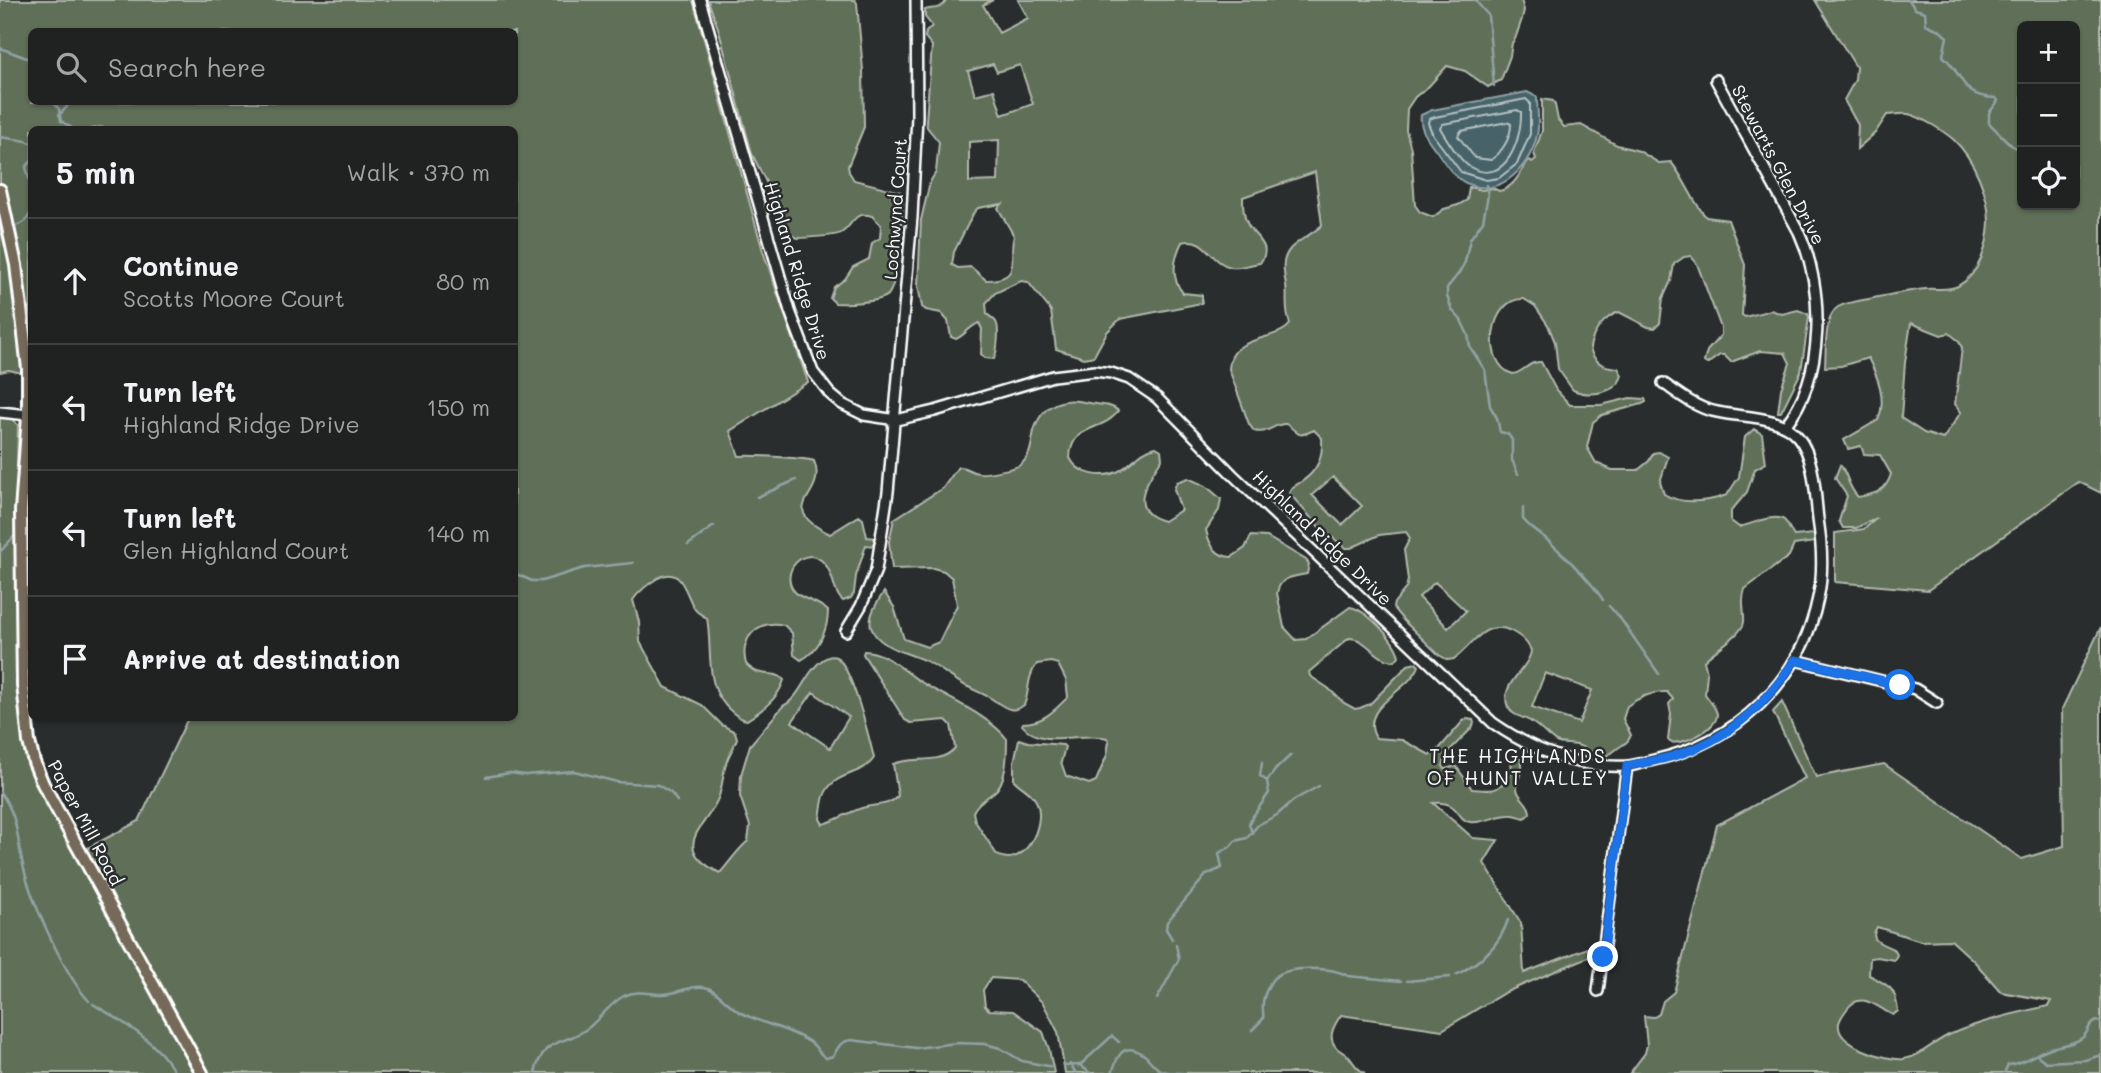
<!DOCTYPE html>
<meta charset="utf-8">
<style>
:root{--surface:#202222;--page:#282a2a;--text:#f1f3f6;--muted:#a2a4a5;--line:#3d3f40}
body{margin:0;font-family:Mali,sans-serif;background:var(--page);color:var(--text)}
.controls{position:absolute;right:21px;top:21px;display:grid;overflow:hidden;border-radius:10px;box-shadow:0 2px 5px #0004}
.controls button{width:63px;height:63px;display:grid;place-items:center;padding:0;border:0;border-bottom:2px solid var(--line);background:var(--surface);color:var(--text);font:35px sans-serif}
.stop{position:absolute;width:21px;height:21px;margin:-16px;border:5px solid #1a73e8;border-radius:50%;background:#fff}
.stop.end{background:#1a73e8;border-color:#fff;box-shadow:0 2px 7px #0008}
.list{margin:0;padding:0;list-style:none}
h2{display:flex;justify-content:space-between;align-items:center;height:91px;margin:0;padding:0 28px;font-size:30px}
h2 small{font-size:23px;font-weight:400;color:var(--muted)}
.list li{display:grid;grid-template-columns:46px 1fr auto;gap:21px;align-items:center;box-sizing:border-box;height:126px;padding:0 28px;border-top:2px solid var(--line)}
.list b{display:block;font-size:26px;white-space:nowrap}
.list p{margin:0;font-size:23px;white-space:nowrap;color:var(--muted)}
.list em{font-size:23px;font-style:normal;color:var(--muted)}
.icon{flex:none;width:38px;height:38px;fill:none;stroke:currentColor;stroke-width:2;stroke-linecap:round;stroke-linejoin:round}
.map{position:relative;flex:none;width:2101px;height:1073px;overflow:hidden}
.search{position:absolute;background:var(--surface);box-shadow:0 2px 5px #0004;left:28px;top:28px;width:490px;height:77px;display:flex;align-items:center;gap:18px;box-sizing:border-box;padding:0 24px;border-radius:10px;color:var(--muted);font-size:26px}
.panel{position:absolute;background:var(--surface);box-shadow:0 2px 5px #0004;left:28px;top:126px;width:490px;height:595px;border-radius:10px}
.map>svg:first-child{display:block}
</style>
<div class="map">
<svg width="2101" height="1073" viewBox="0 0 2101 1073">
<rect width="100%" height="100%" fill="#2a2d2e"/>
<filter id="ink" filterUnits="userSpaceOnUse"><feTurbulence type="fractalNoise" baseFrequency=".0143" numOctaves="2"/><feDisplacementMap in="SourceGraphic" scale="14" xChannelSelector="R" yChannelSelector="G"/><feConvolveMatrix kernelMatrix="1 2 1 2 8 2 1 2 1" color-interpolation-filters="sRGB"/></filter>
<g filter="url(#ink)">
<path fill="#607058" stroke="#b0b8ac" stroke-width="2" fill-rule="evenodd" d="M0,0h693l70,251 45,131 -78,49 9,25c10,-1 69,2 75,5 15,36 -42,45 16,73l29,-18 4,3 4,18 8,1v8l-9,-1 -10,31 -2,17 -3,5 -8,3c-11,-9 -8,-27 -19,-38 -20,-21 -46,11 -29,29 7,8 22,8 33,19 0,18 -9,40 -27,49l-7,-5 -2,-22 -8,-8c-26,-6 -45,13 -38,39 16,17 27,4 38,16 -5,17 -22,31 -37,40 -7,-1 -10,-4 -15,-8 -29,-24 -19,-60 -25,-94 -5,-3 -10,-5 -13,-10 -9,-15 -12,-43 -36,-30 -10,6 -18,12 -25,22l6,22 1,20 25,45 37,18 20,20 13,7 2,6c-2,7 -6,13 -9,20 -5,12 -5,26 -9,38 -10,30 -53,50 1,77 10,-11 17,-23 28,-32l2,-15 -10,-30 1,-21 9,-30 33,-39c18,-9 22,-33 38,-45 4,-3 10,-6 15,-4 15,7 34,84 38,101 -12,19 -41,13 -50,38 -2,7 -3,16 -4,23l3,5c16,-4 28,-14 43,-17 12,-3 23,-1 32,-11l-5,-32c20,-9 47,2 62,-16l-4,-23 -5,-5 -35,3 -6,-3 -42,-66 1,-3c21,0 40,20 57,31 25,16 68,33 86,57 0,16 0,44 -14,54 -8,6 -15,9 -20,19l2,9 22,34c27,15 49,-30 40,-52 -4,-11 -16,-15 -23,-23v-18l5,-23 9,3 35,3 2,2 -4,15 5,14 23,8 7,-3 11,-26 2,-14 -2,-3c-26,-7 -65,12 -85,-13l1,-2c20,0 31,-12 45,-26l-2,-17 -8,-16 -7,-2 -14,2c-11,14 -7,28 -13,41 -12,9 -18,3 -29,-4 -8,-6 -19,-10 -29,-15 -13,-7 -24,-16 -36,-23 -18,-10 -52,-14 -59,-36 -3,-12 7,-26 13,-35l10,15 10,32 23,8 12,-5 18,-37 -5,-27 -8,-7 -11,-3 -41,1 -3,-27 5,-23 49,-31 15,-21c8,-1 12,5 20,6 7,1 36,-4 42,-8 12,-9 11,-22 14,-34 8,-28 30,-35 55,-28 10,2 23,1 29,8 -14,22 -47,11 -48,47 8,17 33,21 49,13 13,-7 21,-21 37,-24l5,3 1,9c-14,20 -37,52 2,62l17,-11 -7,-21 3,-7 11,-4 18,8 15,13 -2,11 -13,20c3,14 10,27 26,27l13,-9 6,-12 16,1 39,23 3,4 -2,10c-13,3 -27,2 -30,19l7,34 12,13 10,-1 44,-32c17,3 45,33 49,49l-4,5c-20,0 -27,-23 -46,-23l-40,34 1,4 18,12 16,15 11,6 5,-1 10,-4 38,-39 8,-2 3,3c-9,25 -62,41 -43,72l26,2 28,15 9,-6 24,-28 4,-2 6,1 1,3 -2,5 -25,25 -4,13 2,3 11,-3 16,23c25,2 24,3 40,-16l-1,-15 2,-3 8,4c4,11 -4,17 -4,29 0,10 13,14 13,25l-5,5c-6,-1 -10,-4 -16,-3 -13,0 -26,9 -39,7 -14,-2 -10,-22 -37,-19l40,35 25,2 -14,23 37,60 3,50 71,-28 -2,10 -89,38 -62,37 -101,-15c-6,9 -14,21 -6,31 4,5 10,7 14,11 6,7 7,12 16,16h-300l-7,-41 -15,-29 -24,-23 -28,-2 -8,12 2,16 4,4 24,1 30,21 6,17 5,24h-846l-18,-29 -106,-194 55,-29 49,-103h326v-588h-482l-2,245 -21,-5 -9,2zM32,32h482v70h-482zM813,692l36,25 -19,31 -38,-26z
M708,0h147l2,3 6,67 1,57 -16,39 1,6 5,8 47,12 2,7c-1,17 -5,86 -15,96 -7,7 -42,9 -53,8l-5,-5 4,-11 11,-8 8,-12 16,-8 3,-16 8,-5 1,-13 -9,-9c-19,-6 -19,10 -31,17 -5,3 -37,5 -43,5 -6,-1 -10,-5 -15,-8l-8,-30 -23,-46 -33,-123z
M947,0h46l-10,5 16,28 29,-15 -10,-18h503l3,10 -2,9 -7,20 -3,4 -2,13 -9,24 -13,7 -23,-16 -18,-5 -18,20 -14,11 -8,12 -1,21 5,19 4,56 5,7 13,5 11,-8 14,-4 9,-5 2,-13 13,3 11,-2 6,3c15,-3 21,-18 29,-30l2,-1 2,2 4,-3 -2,-6 8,-22v-32l11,2 2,4 3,15 6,7 17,-2 36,20 22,6 20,12 12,-1c14,17 20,37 35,55l22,3 17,45 -3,50 3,2 26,-7 11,4 16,-4 10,4 1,3 -8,55 -20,40h-3l3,-23 9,-26 -5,-10 -25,-2 -29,11 -7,-7h-4l-13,9 -3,-2 3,-11 14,-16v-7l-24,-64 -6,-8 -7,1 -10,7 -3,17 -8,17 -3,25 -5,5 -7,-1 -29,-15c-15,5 -26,20 -29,35 3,16 14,20 28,21l4,7c-5,19 -33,22 -49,15l-15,-21 -3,-27 -7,-17 -13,-19 -11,-7c-35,-2 -43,66 -11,75 11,-2 16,-13 28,-12l15,28 14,15h31l29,-7 15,1 1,3 -4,2 -40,11 -9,7 -6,25 9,16 16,7h26l11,-9 4,-8 6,-1 9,5 -8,25 4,12c17,11 44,8 63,1l12,-18 6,-40 9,-8 8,5 4,29 -11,6 -8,23 -16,19v10l8,6c11,-2 38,-15 46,-6 3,3 6,11 9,15l20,-2 1,8 -21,3 -5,11 -44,33c-5,14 0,20 -1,33 -1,12 -31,29 -40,39l3,12 -2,21c4,6 11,13 12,20 1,15 -35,32 -47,28l-2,-2 3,-26 -2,-10 4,-5 -6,-7c-14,-1 -29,6 -40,14l-4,13 8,16c-3,7 -4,7 -10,11 -5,3 -9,8 -14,9 -9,3 -21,-7 -30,-10 -7,-2 -15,0 -21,-3 -9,-6 -16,-15 -26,-21 -7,-4 -18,-5 -22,-14 -10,-23 22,-38 23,-57 -5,-10 -11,-14 -20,-19 -26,-13 -40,16 -57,28l-6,1 -9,-5 -36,-35 -10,-12 1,-5 12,-15 2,-8 -4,-30 6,-12 -4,-6 -27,3 -28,13h-5l-26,-20 -31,-35c3,-7 6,-7 12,-11 17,-11 22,-25 21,-44l-8,-8c-20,9 -13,3 -28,-6 -12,-1 -18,11 -32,7l-5,-7 -20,-55c0,-35 49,-27 61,-45 -6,-17 -2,-24 -4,-39 -2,-13 -6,-25 5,-37 9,-9 22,-14 31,-23l-7,-53 -72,25c0,9 0,19 5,28 8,14 25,20 12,38 -9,1 -21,6 -29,4 -21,-4 -25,-32 -49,-25 -8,16 -12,36 1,51l19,2v8l-82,16 -13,13 -13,24 -10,2 -28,-9 -5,-38 -23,-29 -7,-1 -26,12 -9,10 1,11c2,2 8,6 9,8 4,6 1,31 -2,37l-9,-1 -4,-4 1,-25 -3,-6c-9,3 -14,12 -23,16l-5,-2 -3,-16 -7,-8 -15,-3 -4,-3 -4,-21 3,-66 9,-38 6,-10 3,-30 -12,-15 -1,-7 6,-74 -7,-9 1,-5 6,-6 -7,-9v-7c11,-3 15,1 22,-10zM993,64l4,8 23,-7 13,39 -31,11 -8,-25 -19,5 -7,-24zM999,140l-1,41 -29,1v-40zM1002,204l-4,4 16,28c-7,20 11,44 -28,44l-15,-13 -13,1 -6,-3 2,-13 20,-40 4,-4zM1333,477l29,29 -20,19 -30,-30zM1435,582l31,29 -18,17 -29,-31zM1545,673l47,17 -13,33 -47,-16z
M1815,0h286v493l-22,-11 -151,108 -93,-8v-49l29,-4 13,-11 -21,10h-13l-4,-7 8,-25 -12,-18 5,-13c8,8 7,21 18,32 17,-3 28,-5 33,-23l-11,-19 -16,-1 -3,-8 -13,3 -4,-9 34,-20c9,-21 0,-43 -10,-62l-27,8 -16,1c1,-15 -1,-52 13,-60 9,-5 21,-6 31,-8 19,-4 38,-8 57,-10 10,-1 22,2 32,-3 22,-12 30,-41 31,-64 0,-27 -15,-63 -35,-82 -9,-8 -34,-24 -46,-26 -6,-1 -14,1 -21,1l-12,18 -18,16 1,-24 -14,-25 11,-20 1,-13zM2022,26h53v179h-53zM1911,323l30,12 8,-2 10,8 3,7 -7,56 6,8 -18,27 -19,-6 -23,-15 4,-56z
M0,417l12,2 6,6 -2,85 2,171 3,48 5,25 9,24 34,64 127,231h-196z
M2101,627v446h-471l15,-20 2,-8 -3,-29 10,1 5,-3 4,-13 11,-9 43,-167 88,-47 -32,-66 9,-10 34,75 68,-13 138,95 42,-13 -2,-137zM1877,927l44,14 30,-1 23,21 27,31 50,9 -3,5c-32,7 -67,15 -97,28 -17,7 -29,22 -47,25 -17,2 -69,-14 -65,-36 1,-4 5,-10 8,-14 14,-19 31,-1 46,6l5,-4c-3,-25 -9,-25 -29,-36l1,-17 7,-1 17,3 3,-5 -2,-5c-10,-6 -28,-8 -18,-23z"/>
<path fill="#466469" stroke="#90a2a5" stroke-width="2" d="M1527,92l10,5c0,12 3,27 0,38 -7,35 -44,70 -79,43 -9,-7 -16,-20 -23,-29 -8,-11 -16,-21 -14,-34l11,-5z"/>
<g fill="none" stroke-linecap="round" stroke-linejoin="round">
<path stroke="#b5c1c3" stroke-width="2" d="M1526,99l4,4v31l-13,30 -18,14 -13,2 -25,-8 -28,-37 -5,-12 1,-4 6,-2z
M1517,110l4,2c1,27 -15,75 -51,55 -9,-5 -24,-29 -30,-39l3,-4z
M1507,122l4,2c0,14 -9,28 -20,36l-16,-2 -17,-22 3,-5z"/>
<path stroke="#90a2a5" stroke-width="2.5" d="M1475,0l13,15 6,71
M1909,0l6,9 10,3 1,12 13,6 8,7 -4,19c23,20 16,41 53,42l2,3 -9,12v10l22,22 11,6
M0,48l32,12
M53,102l6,7 2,12 14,9
M59,115l8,-8v-5
M88,130l12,-3 10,3
M0,137l27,4 5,3
M32,160l-6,7 6,23
M1486,185l2,10 -5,26 -13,18 -5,23 -6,11 -12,15v8l5,14 9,10 7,15 2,12 15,23 5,36 7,12 3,14 8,2 4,6v20l6,14
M14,227l12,-6 6,-11
M757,497l39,-17
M1523,508v11c6,8 13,12 21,18 19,17 46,42 59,63
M25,527l7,-6
M688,545l26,-19
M0,552l16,-18
M514,573l18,8h10l42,-13 49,-5
M1609,606l11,12 39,56
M486,777l24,-4 15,2 49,-4 43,11 41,3 13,8 6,8
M1267,781l9,-12 15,-14
M0,792c20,26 16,47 24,77 8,34 42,108 65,132
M1252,833l-3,-9 2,-5 18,-26 -2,-12 -7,-5 2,-13
M1172,939l-6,-10 1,-7 39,-47 16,-7 -3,-15 11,-6 5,-6 12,-3 11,-13 19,-10 17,-15 25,-14
M1456,975c24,-13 43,-28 52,-55
M1407,981l43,-4
M1157,999l22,-40 -3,-14
M93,1004c30,18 65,38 82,69
M1252,1030l11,-11c1,-6 -1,-11 0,-16 0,-6 7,-22 11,-25 13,-13 59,-11 74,-2l53,5
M2038,1056l8,6 39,-2 16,-5
M1070,1064l6,9
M1080,1065l32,-29 7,6
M1064,1066l16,-1 10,8
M466,1073h18
M535,1073c9,-38 28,-26 53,-45 13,-10 21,-24 36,-32 17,-8 31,1 47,-3 11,-2 25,-9 37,-5 8,2 21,17 30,23 22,13 54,18 73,32 6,4 8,11 15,15l7,-2c6,-9 6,-14 18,-16l65,8 41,-5 28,1 15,4 22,13 31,6
M1112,1073c5,-16 10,-32 31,-19 6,4 10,12 17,16 7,3 15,3 22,3
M2004,1073l4,-8c16,-2 28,-12 42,-17 11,-3 22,-3 32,-10 5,-4 6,-9 9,-14l6,-3 4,2"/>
<g stroke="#fff" stroke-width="14">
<path id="minor" d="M700,0l90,311 23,61 17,22 12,10 22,11 32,5 39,-9 118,-35 42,-5 16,2 18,6 28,19 75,76 261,249c39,27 86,46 135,43 8,-1 17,-4 26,-6 82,-18 147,-78 164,-162 6,-26 4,-53 0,-79 -3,-26 -3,-61 -20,-82 -21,-26 -66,-17 -95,-29 -15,-6 -27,-16 -40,-25
M1716,80l83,152c26,57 26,144 -14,194
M0,412l28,3
M846,631l15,-25 15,-36 12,-78 24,-275 5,-101 -1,-116
M1795,660l120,29 22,14
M1598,991l29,-225"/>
</g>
<g stroke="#fff" stroke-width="16">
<path id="major" d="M0,190l16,75 12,104v46l-7,96 2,174 6,57 5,20 9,22 159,289"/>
</g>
<use href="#minor" stroke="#2a2d2e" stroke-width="9"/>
<use href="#major" stroke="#746a5a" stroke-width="10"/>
</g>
</g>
<g fill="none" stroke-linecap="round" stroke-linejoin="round" filter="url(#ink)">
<path stroke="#1a73e8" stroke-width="9" d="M1603,957l24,-191c18,-4 36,-6 53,-12 50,-16 87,-51 115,-94l105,25"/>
</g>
<g text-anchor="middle" stroke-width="5" stroke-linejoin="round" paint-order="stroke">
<g font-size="18" fill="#fff" stroke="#2a2d2e">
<text transform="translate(1778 165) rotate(62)" y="6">Stewarts Glen Drive</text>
<text transform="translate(896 209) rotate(-86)" y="6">Lochwynd Court</text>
<text transform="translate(797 271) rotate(73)" y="6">Highland Ridge Drive</text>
<text transform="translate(1322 538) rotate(44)" y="6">Highland Ridge Drive</text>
<text transform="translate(85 823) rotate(62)" y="6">Paper Mill Road</text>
</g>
<g font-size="19" letter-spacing="2" fill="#fff" stroke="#2a2d2e">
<text x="1518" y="763">THE HIGHLANDS<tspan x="1518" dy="22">OF HUNT VALLEY</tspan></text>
</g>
</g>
</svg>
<div class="controls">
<button>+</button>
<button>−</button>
<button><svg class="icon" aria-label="locate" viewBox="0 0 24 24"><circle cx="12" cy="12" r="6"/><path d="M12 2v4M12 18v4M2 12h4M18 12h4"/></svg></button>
</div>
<div class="stop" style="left:1900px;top:685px"></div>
<div class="stop end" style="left:1603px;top:957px"></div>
<div class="search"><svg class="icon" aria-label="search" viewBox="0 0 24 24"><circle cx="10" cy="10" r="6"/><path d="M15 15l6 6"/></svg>Search here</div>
<section class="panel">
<h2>5 min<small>Walk · 370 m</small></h2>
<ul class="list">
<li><svg class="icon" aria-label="ahead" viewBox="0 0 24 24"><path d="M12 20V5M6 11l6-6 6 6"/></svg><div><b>Continue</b><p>Scotts Moore Court</p></div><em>80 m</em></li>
<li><svg class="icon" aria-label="left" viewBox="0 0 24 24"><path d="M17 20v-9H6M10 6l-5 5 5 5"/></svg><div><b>Turn left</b><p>Highland Ridge Drive</p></div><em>150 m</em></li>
<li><svg class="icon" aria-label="left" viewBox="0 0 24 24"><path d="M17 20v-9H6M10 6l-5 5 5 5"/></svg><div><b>Turn left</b><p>Glen Highland Court</p></div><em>140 m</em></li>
<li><svg class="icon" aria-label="arrive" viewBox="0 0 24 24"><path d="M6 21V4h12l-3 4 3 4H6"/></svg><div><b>Arrive at destination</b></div></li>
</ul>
</section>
</div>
